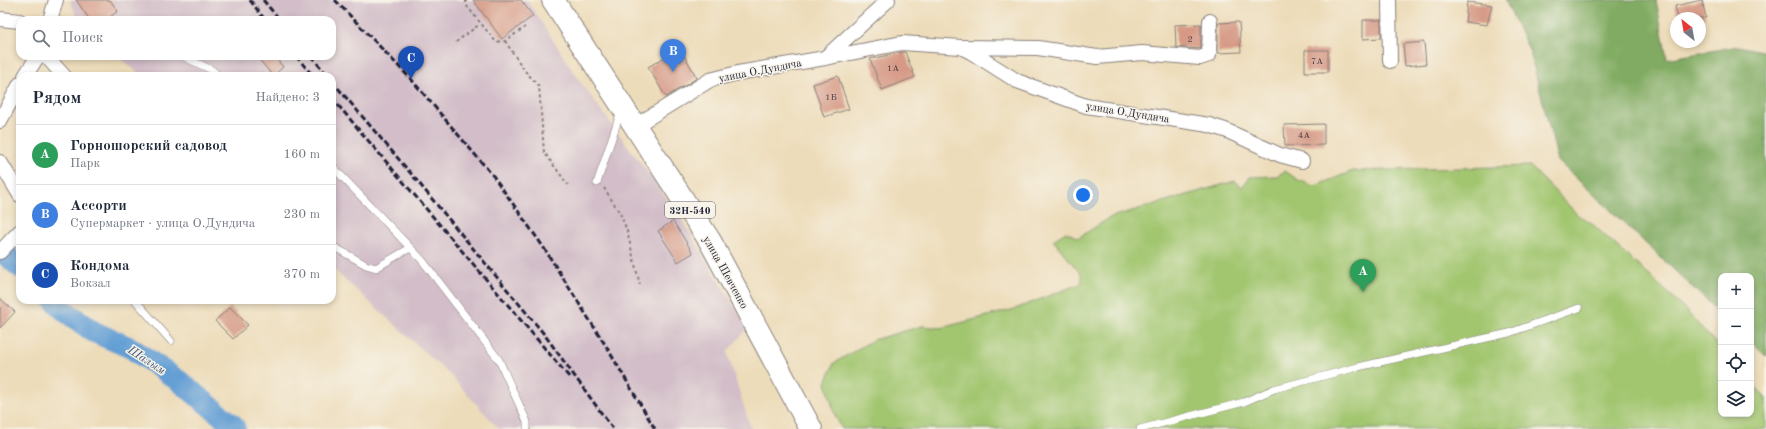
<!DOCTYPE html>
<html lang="ru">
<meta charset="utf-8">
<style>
:root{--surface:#fff;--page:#f6f6f7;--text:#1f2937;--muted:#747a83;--line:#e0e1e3;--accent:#1f6fb2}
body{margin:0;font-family:"Old Standard TT",serif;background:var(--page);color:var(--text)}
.controls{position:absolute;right:12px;bottom:12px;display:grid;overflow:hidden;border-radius:8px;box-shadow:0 2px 6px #0003}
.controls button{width:36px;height:36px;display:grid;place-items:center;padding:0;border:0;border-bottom:1px solid var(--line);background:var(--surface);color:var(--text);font:20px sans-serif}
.compass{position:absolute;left:1670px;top:12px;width:36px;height:36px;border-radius:50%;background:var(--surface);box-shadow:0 2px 6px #0003;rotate:329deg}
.you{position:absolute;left:1083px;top:195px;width:14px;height:14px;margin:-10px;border:3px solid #fff;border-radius:50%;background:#1a73e8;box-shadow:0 0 0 6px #1a73e833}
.badge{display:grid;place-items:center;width:26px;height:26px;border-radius:50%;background:var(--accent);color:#fff;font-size:13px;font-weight:700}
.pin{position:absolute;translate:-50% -33px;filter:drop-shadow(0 1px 2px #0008)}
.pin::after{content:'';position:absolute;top:21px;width:14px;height:12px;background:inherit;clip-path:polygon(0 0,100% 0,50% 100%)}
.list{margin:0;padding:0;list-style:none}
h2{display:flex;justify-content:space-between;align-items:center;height:52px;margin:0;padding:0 16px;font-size:17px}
h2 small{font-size:13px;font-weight:400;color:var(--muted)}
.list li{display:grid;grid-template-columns:26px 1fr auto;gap:12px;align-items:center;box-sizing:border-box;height:60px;padding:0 16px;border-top:1px solid var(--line)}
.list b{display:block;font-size:15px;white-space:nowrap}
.list p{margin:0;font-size:13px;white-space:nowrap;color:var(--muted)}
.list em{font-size:13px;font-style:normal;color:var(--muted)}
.icon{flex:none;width:22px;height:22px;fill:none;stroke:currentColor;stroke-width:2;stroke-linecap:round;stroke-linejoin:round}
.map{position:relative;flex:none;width:1766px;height:429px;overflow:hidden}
.search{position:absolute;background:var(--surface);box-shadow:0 2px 6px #0003;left:16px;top:16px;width:320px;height:44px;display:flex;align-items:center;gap:10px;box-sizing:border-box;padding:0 14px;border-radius:12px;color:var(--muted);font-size:15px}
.panel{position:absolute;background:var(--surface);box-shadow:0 2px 6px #0003;left:16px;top:72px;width:320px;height:232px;border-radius:12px}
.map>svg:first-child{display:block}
</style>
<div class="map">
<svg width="1766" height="429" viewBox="0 0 1766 429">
<rect width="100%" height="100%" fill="#f7f3e8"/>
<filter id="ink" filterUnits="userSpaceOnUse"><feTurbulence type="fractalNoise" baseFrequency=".025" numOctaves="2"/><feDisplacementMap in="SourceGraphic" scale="8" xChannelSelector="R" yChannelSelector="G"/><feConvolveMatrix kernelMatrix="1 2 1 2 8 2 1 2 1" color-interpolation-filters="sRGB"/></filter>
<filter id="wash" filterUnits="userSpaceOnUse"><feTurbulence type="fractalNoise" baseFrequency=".012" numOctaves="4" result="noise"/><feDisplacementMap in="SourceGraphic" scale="16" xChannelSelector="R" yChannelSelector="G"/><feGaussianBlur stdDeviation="0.9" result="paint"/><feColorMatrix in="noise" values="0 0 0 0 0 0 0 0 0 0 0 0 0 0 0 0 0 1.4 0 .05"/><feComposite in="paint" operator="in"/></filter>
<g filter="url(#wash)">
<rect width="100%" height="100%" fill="#eddcb9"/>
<path fill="#d2bdc8" d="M70,0h457l52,80 98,132 71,116 -21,24 24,77h-252l-50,-55 -117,-106v-192h-190l-25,-20h215v-36h-254z"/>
<path fill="#a2c670" stroke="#627456" d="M1530,166l49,50 11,6 87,79 44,48v65h30v-32l15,16v31h-924l-7,-14 -9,-32 8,-20 39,-23 49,-14 19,2 74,-19 67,-26 -1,-9 -28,-34 13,-8 12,6 33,-21 124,-36 7,6 8,-10 27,-1 8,-5 13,9 17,6 38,-15z"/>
<path fill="#81ab62" stroke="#52664e" d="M1505,0h151l11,59 71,-13 28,6v304l-15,-14v-66h-30v38l-163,-153 -28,-109z"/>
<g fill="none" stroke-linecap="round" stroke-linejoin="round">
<path stroke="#649fd4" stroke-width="22" d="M0,250l20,17
M54,300l11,11 29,21 37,16 48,33 54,44 2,4"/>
</g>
<g id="blocks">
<path fill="#d69985" d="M76,0h34l8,11 -12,9h-16z
M473,0h48l12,16 -31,23z
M1702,0l4,18h-28l-3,-12z
M1467,2l25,3 -5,20 -22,-3z
M1363,20h18v18l-18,1z
M1239,22l2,30 -23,1v-30z
M1201,24v25l-25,-2 -1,-22z
M1424,42l2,22 -21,2 -2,-22z
M680,48l17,30 -31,19 -18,-30z
M1305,50h23v22h-23z
M903,52h2l10,25 -33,13 -12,-31z
M256,56h18l9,11 -10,9z
M838,76l11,33 -25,8 -11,-33z
M1324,124v21l-39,1 -1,-21z
M673,221l20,32 -15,9 -20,-31z
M0,298l15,14 -15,16z
M230,307l18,18 -15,14 -18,-18z"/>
</g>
</g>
<g filter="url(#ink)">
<use href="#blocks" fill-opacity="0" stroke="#887f7a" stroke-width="1"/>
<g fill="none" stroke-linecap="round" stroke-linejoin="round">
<g stroke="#887f7a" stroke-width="8">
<path id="service" d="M182,56l30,14 7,6
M332,166l90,94 77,100 28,62v7
M597,183l24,-72
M332,249l4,-1 30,17 10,3 34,-20
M135,300l36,41
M1140,429l104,-27 30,-13 84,-22 151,-34 70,-25"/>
</g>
<g stroke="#887f7a" stroke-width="16">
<path id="minor" d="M1389,0l1,61
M0,19l20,2
M50,20l6,-20
M964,47l74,1 59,9 45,-4 58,5 9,-3 1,-34
M46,56l18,20
M825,58l77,-15 59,4 10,5 46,29 69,25 123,19 16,5 55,25 22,6
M25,76l13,-20
M0,121l20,-37
M635,126l75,-46 28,-7 87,-15 63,-58
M0,162l20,33
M0,252l20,-21"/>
</g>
<g stroke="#887f7a" stroke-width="24">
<path id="primary" d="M553,0l157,241 101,188"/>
</g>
<path stroke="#887f7a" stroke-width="2" stroke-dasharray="3 3" stroke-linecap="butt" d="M466,0v5l30,37 9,-1 20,-14
M505,41l20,30 14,15 5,66 24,33
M456,42l24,-18
M604,188l16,25 7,18 13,54"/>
<use href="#service" stroke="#fff" stroke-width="7"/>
<use href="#minor" stroke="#fff" stroke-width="14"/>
<use href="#primary" stroke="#fff" stroke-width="22"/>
<path stroke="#22223b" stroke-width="3" stroke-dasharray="6 3" stroke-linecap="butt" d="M250,0l15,20
M263,0l17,20
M335,0l76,79 83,98 48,68 64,101 49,83
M296,56l17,20
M311,56l17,20
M332,81l81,95 131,158 69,95
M332,98l238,280"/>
</g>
</g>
<g text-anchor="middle" stroke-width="3" stroke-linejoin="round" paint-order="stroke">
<g font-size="9" fill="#4f404e">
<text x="1190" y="42">2</text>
<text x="1317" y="64">7А</text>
<text x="893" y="71">1А</text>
<text x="831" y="100">1Б</text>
<text x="1304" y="138">4А</text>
</g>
<rect fill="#f7f3e8" stroke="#62616f" stroke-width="1" x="665" y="202" width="50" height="16" rx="3"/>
<g font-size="10" font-weight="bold" fill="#22223b">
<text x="690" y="214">32Н-540</text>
</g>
<g font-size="11" fill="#22223b" stroke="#f7f3e8">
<text transform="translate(760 70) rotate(-11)" y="4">улица О.Дундича</text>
<text transform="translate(1128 112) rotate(9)" y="4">улица О.Дундича</text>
<text transform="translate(726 272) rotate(61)" y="4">улица Шевченко</text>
</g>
<g font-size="12" font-style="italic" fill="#3c5478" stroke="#f7f3e8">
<text transform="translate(147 360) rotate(33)" y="4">Шалым</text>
</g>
</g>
</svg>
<div class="controls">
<button>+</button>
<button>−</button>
<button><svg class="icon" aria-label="locate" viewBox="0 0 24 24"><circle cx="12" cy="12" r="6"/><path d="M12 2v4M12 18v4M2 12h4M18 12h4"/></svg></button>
<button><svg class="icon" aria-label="layers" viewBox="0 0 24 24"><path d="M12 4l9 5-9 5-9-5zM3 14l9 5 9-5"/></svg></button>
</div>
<svg class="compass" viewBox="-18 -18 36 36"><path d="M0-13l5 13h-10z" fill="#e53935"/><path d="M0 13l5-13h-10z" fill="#747a83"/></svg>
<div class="you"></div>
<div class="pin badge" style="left:1363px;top:292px;background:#2e9e5b">A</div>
<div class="pin badge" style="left:673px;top:72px;background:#3f7fe0">B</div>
<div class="pin badge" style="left:411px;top:79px;background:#1a4fb4">C</div>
<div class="search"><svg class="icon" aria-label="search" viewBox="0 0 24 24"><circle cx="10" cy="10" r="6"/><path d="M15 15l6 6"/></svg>Поиск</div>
<section class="panel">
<h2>Рядом<small>Найдено: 3</small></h2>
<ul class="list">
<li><span class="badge" style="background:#2e9e5b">A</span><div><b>Горношорский садовод</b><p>Парк</p></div><em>160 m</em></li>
<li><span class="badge" style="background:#3f7fe0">B</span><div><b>Ассорти</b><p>Супермаркет · улица О.Дундича</p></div><em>230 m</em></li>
<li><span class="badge" style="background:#1a4fb4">C</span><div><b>Кондома</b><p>Вокзал</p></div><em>370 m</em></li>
</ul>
</section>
</div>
